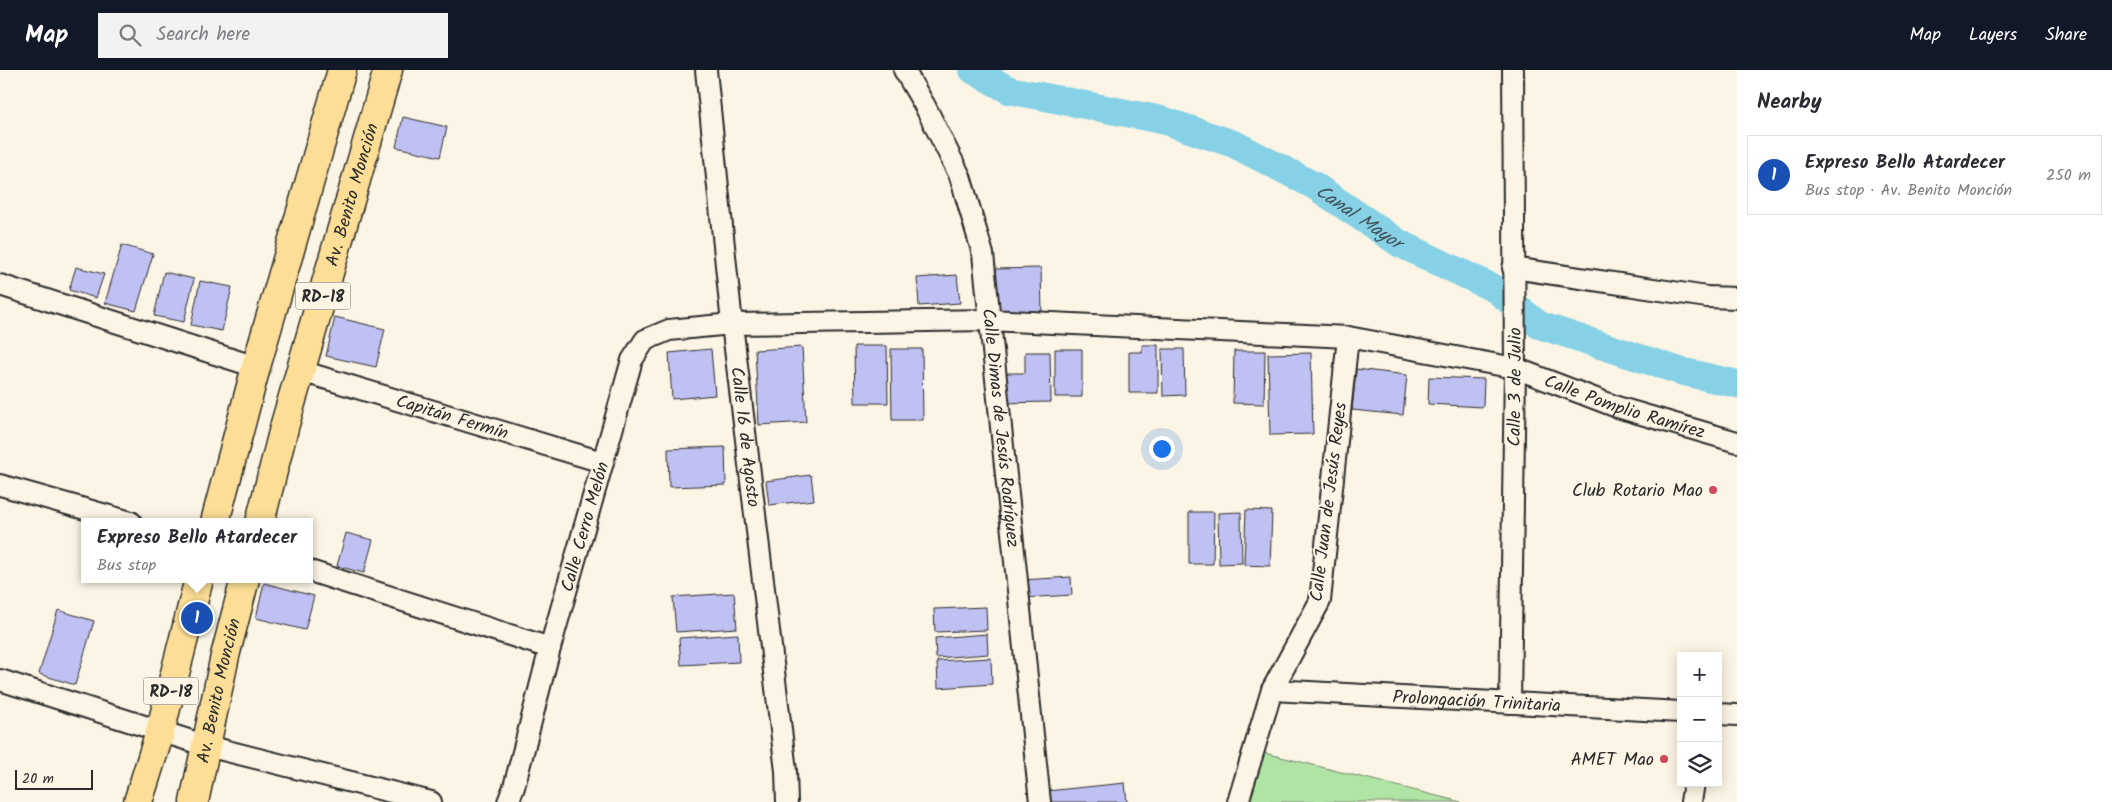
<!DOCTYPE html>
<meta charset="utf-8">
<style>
:root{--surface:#fff;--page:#f2f2f3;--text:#2b2b33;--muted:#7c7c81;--line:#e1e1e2;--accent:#111827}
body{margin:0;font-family:Kalam,sans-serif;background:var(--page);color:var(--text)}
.controls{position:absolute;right:15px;bottom:15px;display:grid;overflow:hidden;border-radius:0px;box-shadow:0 2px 12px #0003}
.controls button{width:45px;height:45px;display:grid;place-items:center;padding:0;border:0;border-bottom:1px solid var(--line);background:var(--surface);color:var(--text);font:25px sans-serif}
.scale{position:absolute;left:15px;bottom:12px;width:78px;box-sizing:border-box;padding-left:5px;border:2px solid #2b2b2b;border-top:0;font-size:14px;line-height:18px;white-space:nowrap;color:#2b2b2b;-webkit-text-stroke:4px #fcf5e5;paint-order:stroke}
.you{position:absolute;left:1161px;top:378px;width:18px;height:18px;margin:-12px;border:4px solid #fff;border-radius:50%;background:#1a73e8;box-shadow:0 0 0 8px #1a73e833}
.badge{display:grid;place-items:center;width:32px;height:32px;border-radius:50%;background:var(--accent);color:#fff;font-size:16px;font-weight:700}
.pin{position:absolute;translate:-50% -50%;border:2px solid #fff;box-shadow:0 1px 5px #0006}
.popup{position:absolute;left:81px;top:448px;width:232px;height:65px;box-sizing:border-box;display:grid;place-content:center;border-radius:0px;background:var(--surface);filter:drop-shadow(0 1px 4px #0005);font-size:16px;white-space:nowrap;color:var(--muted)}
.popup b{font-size:19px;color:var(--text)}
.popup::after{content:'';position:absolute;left:50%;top:100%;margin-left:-10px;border:10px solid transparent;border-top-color:var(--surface)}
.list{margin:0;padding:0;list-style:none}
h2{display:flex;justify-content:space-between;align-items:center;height:65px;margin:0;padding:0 20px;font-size:21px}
h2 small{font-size:16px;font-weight:400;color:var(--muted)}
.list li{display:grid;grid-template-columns:32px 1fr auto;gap:15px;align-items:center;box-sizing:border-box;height:80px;margin:0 10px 10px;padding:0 10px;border:1px solid var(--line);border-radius:0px}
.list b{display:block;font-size:19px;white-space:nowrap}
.list p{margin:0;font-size:16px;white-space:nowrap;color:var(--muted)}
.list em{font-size:16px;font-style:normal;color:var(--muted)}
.icon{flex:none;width:28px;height:28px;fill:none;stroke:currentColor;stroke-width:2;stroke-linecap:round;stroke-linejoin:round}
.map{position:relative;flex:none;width:1737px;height:732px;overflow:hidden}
header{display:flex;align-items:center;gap:30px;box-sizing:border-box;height:70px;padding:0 25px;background:var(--accent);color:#fff}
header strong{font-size:24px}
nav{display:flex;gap:28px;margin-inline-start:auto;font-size:18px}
.search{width:350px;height:45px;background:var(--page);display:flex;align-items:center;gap:12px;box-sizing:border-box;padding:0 18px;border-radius:0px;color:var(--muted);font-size:19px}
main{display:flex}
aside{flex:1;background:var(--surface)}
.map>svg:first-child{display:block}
</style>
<header>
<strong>Map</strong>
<div class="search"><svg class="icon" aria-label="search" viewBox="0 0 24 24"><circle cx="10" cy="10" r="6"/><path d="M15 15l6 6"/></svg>Search here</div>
<nav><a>Map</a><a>Layers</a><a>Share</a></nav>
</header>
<main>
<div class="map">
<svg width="1737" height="732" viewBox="0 0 1737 732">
<rect width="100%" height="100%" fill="#fcf5e5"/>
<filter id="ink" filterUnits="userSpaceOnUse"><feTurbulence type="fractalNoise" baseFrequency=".02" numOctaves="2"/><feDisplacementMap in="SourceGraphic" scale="10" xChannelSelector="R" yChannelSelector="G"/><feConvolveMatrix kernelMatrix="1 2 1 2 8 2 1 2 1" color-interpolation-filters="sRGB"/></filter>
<g filter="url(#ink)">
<path fill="#b0e4a5" stroke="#6e8868" d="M1261,682l200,50h-214z"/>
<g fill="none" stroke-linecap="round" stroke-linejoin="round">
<path stroke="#86d1e6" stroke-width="28" id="s1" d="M973,0l36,20 153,30 72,24 81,42 84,57 96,46 44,36 141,46 57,13"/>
</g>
<path fill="#c0c1f3" stroke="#2b2b2b" d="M403,47l44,10 -7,30 -44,-10z
M122,175l31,9 -17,57 -31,-8z
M76,197l28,7 -8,24 -27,-8z
M1041,198l1,46 -45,1 -1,-46z
M164,202l30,7 -10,43 -30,-6z
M957,205l3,28 -41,3 -2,-28z
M200,211l32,6 -10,44 -31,-6z
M335,247l50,12 -9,38 -50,-11z
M1142,275h16v48h-29v-41h13z
M854,276h33l1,57h-33z
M802,277l4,75 -47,3 -4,-75z
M711,279l4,46 -43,4 -3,-46z
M891,279h31l1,71h-31z
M1055,279h27v48h-27z
M1162,279h22l1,46 -22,1z
M1234,281h31l-1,53 -31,-1z
M1025,282h25l1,50 -51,1v-30h25z
M1311,283l2,81 -43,1 -2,-81z
M1356,299l51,6 -4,40 -51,-5z
M1429,307l55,2 -1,28 -55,-3z
M725,377l1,38 -57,2 -1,-38z
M811,405l3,25 -45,5 -3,-24z
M1246,440l26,1 -2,55 -26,-1z
M1189,442h25l-1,52h-24z
M1241,442l1,51 -23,1 -1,-51z
M346,463l27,7 -9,33 -27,-7z
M1071,507l1,18 -49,3 -1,-18z
M264,513l50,13 -9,34 -49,-12z
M734,523l3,35 -61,4 -3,-35z
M986,537l1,23 -52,2 -1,-23z
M58,540l36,11 -19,64 -36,-11z
M738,564l1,28 -58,3 -2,-27z
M987,564l1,20 -52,4 -1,-20z
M991,588l1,26 -54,4 -1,-27z
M1125,713l2,19h-79l-1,-11z"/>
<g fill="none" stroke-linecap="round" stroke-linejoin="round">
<g stroke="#2b2b2b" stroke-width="24">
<g id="street">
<path id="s2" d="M706,0l26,254 54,447 1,31"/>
<path id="s3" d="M904,0l21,36 35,70 23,78 57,548"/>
<path d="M1513,198l194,29 30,1"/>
<path d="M0,215l256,82"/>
<path id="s4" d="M301,301l301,91"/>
<path d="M0,415l131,37"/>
<path d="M310,501l240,77"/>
<path d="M0,610l207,66 224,56"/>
<path id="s5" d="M1272,620l409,22"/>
<path id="s6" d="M1510,633l5,-335 -2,-298"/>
<path d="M1718,644l19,1"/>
<path id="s7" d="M508,732l6,-15 36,-139 82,-288 13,-20 24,-10 63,-6 257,-4 359,17 167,31 102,39 120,35"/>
<path d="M1238,732l34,-112 48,-89 28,-264"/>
<path d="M1691,732l3,-19"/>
</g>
</g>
<g stroke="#2b2b2b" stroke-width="31">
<g id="primary">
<path d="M215,452l41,-155 86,-297"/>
<path id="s8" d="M260,452l25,-98 103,-354"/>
<path d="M138,732l22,-70 39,-153"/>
<path id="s9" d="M194,732l31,-146 20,-77"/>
</g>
</g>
<use href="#street" stroke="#fcf5e5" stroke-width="20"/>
<use href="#primary" stroke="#fcde96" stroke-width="28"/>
</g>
</g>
<g fill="#d1495b" stroke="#fcf5e5" stroke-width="2">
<circle cx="1713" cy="420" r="5"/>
<circle cx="1664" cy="689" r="5"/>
</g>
<g text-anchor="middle" stroke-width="4" stroke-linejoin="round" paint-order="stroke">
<g fill="#fcf5e5" stroke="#6a6863" stroke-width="1">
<rect x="295.5" y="212.5" width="55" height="27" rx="4"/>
<rect x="143.5" y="607.5" width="55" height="27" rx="4"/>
</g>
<g font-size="16" font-weight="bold" fill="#2b2b2b">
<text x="323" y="232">RD-18</text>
<text x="171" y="627">RD-18</text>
</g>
<g font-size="18" fill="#2b2b2b" stroke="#fcf5e5">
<text dy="6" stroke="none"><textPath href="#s8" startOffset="340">Av. Benito Monción</textPath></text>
<text dy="6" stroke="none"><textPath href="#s6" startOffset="316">Calle 3 de Julio</textPath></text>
<text dy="6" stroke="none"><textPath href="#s7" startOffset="1475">Calle Pomplio Ramírez</textPath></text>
<text dy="6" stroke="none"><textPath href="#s4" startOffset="158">Capitán Fermín</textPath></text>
<text dy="6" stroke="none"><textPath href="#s3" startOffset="376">Calle Dimas de Jesús Rodríguez</textPath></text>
<text dy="6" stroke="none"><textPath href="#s2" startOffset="369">Calle 16 de Agosto</textPath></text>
<text transform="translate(1328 432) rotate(-83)" y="6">Calle Juan de Jesús Reyes</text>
<text dy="6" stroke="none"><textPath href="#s7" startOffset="286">Calle Cerro Melón</textPath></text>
<text dy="6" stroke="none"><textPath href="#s9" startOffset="114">Av. Benito Monción</textPath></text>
<text dy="6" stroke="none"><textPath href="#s5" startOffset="205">Prolongación Trinitaria</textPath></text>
</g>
<g font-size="18" fill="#2b2b2b" stroke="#fcf5e5" text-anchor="end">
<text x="1703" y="426">Club Rotario Mao</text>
<text x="1654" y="695">AMET Mao</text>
</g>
<g font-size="19" font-style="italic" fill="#42545a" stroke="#fcf5e5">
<text dy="7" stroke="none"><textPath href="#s1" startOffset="418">Canal Mayor</textPath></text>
</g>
</g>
</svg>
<div class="controls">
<button>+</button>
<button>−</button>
<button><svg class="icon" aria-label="layers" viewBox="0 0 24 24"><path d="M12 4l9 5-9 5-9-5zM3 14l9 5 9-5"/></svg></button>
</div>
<div class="scale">20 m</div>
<div class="you"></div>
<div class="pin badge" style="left:197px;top:548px;background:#1a4fb4">1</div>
<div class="popup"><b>Expreso Bello Atardecer</b>Bus stop</div>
</div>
<aside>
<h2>Nearby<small></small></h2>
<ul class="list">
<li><span class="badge" style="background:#1a4fb4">1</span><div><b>Expreso Bello Atardecer</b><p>Bus stop · Av. Benito Monción</p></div><em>250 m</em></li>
</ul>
</aside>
</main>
